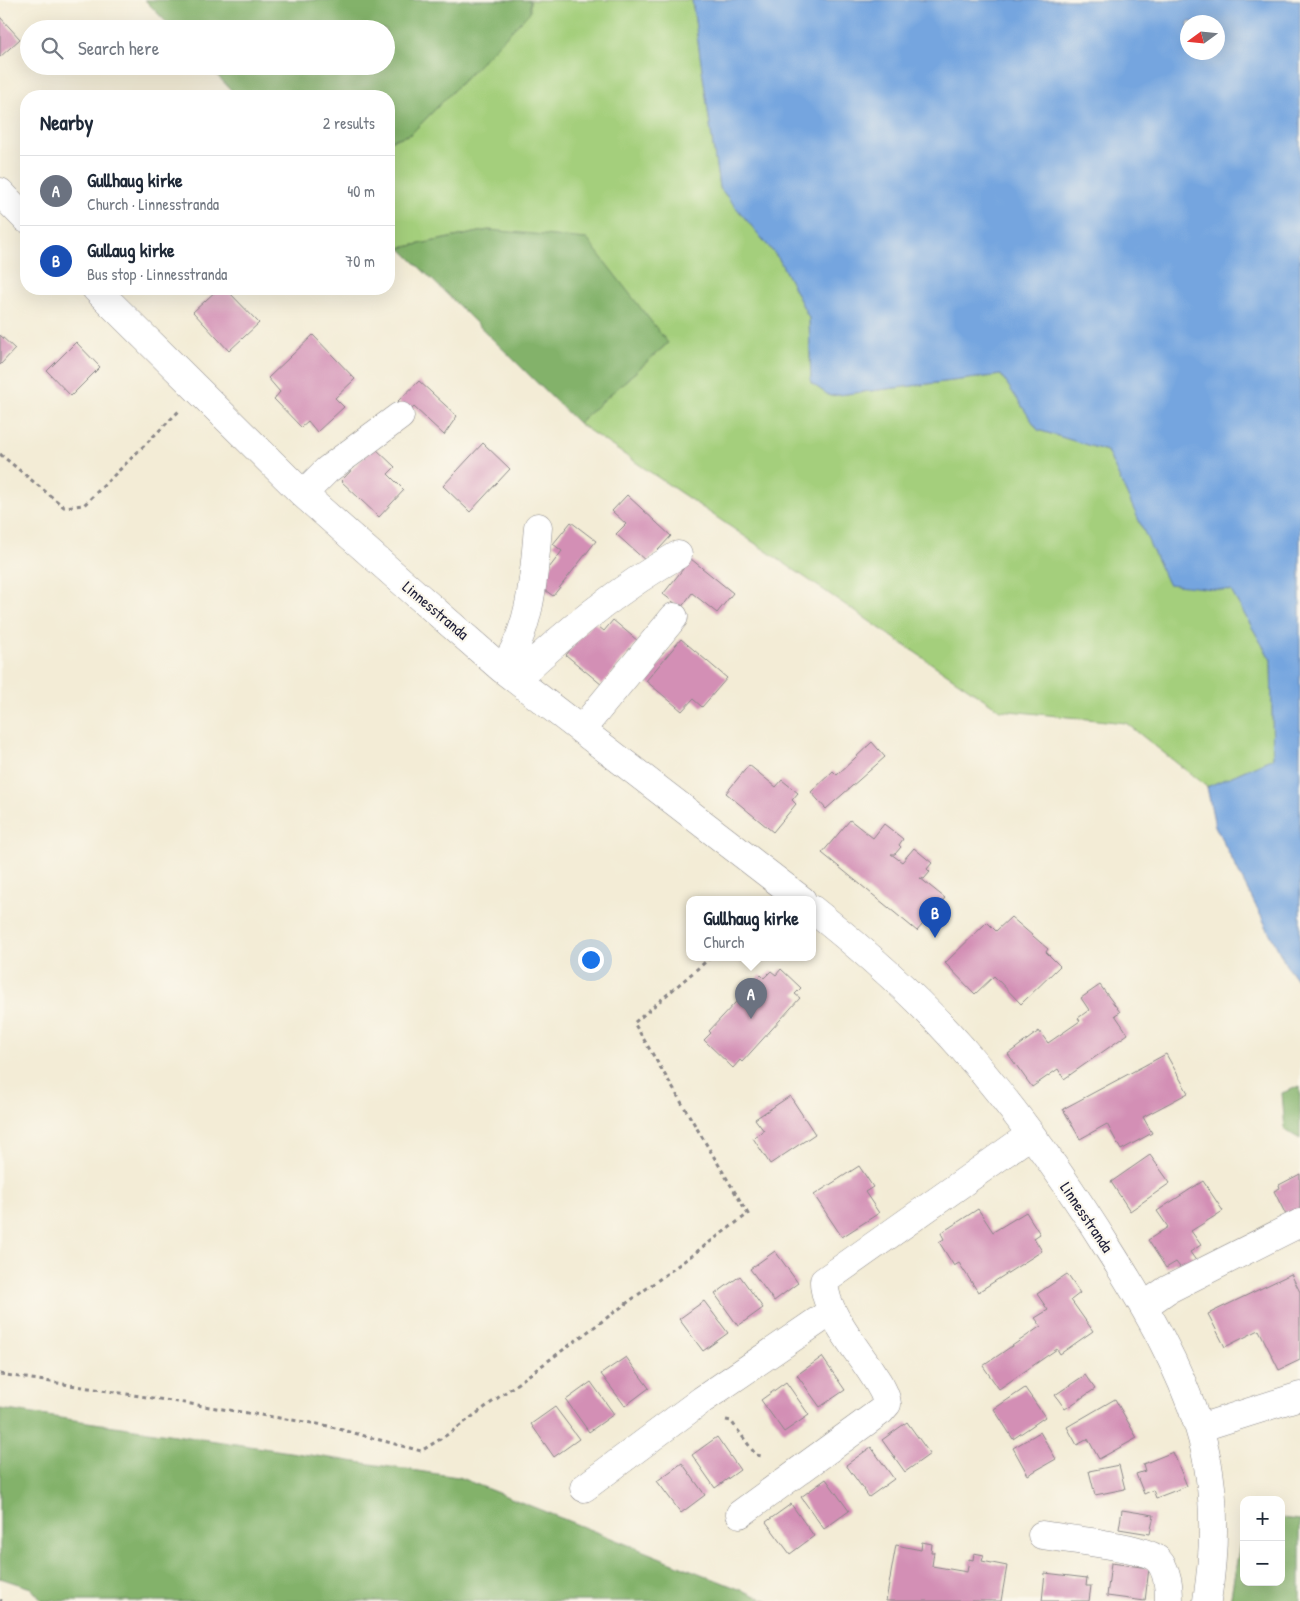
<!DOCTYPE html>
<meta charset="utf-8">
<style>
:root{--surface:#fff;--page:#f6f6f7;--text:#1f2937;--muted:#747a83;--line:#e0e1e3;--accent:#db2777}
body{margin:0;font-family:"Patrick Hand",sans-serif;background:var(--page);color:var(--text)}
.controls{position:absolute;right:15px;bottom:15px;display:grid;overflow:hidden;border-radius:10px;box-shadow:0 5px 20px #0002}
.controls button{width:45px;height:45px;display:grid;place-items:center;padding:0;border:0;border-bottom:1px solid var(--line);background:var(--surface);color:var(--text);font:25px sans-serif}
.compass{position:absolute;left:1180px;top:15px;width:45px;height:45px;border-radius:50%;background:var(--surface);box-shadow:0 5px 20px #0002;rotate:255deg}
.you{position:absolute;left:590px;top:959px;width:18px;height:18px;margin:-12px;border:4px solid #fff;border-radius:50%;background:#1a73e8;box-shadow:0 0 0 8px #1a73e833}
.badge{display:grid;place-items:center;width:32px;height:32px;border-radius:50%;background:var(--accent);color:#fff;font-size:16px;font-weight:700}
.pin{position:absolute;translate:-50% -41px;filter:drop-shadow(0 1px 2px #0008)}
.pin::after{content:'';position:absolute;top:26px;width:18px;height:15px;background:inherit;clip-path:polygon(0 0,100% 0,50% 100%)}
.popup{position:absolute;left:686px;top:896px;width:130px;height:65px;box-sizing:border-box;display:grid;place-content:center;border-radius:10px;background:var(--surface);filter:drop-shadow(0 1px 4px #0005);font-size:16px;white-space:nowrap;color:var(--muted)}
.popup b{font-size:19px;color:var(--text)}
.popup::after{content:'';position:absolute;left:50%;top:100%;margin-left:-10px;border:10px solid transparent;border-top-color:var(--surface)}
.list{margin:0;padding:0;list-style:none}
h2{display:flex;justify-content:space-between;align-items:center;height:65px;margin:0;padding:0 20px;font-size:21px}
h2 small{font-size:16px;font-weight:400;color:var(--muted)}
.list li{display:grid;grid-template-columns:32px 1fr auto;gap:15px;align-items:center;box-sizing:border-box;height:70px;padding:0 20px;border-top:1px solid var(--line)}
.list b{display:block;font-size:19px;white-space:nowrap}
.list p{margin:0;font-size:16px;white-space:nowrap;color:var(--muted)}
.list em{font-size:16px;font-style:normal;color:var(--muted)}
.icon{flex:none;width:28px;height:28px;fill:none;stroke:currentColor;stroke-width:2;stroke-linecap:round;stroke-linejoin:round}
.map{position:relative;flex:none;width:1300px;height:1601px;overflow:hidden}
.search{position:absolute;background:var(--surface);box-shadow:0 5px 20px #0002;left:20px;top:20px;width:375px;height:55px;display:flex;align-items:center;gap:12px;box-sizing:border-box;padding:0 18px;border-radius:28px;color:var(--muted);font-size:19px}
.panel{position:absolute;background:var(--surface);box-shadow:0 5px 20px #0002;left:20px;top:90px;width:375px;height:205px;border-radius:20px}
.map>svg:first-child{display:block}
</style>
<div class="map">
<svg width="1300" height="1601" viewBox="0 0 1300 1601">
<rect width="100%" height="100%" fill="#fbf7ec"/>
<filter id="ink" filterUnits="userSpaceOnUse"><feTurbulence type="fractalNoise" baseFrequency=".02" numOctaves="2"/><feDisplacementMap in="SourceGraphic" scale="10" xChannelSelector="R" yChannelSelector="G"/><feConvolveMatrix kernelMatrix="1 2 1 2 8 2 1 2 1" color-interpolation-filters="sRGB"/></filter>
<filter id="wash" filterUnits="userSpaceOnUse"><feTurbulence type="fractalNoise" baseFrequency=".0096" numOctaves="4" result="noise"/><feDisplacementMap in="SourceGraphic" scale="20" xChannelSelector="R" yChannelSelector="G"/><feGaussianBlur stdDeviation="1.12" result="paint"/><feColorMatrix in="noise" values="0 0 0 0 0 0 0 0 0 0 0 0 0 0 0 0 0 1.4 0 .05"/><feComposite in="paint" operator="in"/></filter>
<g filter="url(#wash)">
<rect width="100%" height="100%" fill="#f3ecd6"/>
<path fill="#a4cf7b" stroke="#63785b" d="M530,0h162l27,187 60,72 30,59 2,65 19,13 171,-21 37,55 69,21 61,132 63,8 40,69 2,98 -66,29 -81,-64 -126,-13 -422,-287 90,-80 -179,-113 -89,18 -11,-10v-97l22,-7 118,-122z"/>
<path fill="#83b26b" stroke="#526a53" d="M145,0h385v12l-119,122 -22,7v-45h-152l-29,-30h178v-37h-213z
M489,230l98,9 81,104 -90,80 -178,-175z
M1300,1086v53l-15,-9 -3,-37z
M0,1409l458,68 311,124h-727l-11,-13 -31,-10z
M1281,1518l19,2v81h-70l10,-58 4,-3v42h37z"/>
<path fill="#75a5df" stroke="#4c648d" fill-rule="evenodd" d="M692,0h608v984l-14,-19 -71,-139 -8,-39 66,-29 -2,-98 -40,-69 -63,-7 -61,-133 -69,-21 -37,-55 -171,21 -19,-13 -2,-65 -30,-59 -60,-72zM1188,22h30v30h-30z"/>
<g id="blocks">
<path fill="#d38fb5" d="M0,17l20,22 -20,18z
M218,289h8l33,34 -30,28 -36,-39z
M0,335l15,14 -15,16z
M313,335l42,44 -20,19 9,9 -27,25 -9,-11 -7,6 -27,-28 6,-7 -12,-14z
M76,342l24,25 -29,29 -24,-25z
M419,381l38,35 -13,19 -30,-28 -5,5 -11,-11z
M483,443l27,26 -40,43 -27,-26z
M374,447l21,20 -7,7 16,16 -25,27 -38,-36z
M627,495l44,41 -24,26 -31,-28 10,-10 -14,-13z
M571,522l25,19 -43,55 -16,-12 25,-33 -9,-7z
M691,559l42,34 -16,20 -25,-20 -11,15 -18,-14z
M613,620l25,21 -36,44 -36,-30 27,-33 11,9z
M681,639l46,39 -25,29 -9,-8 -11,12 -36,-30z
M872,742l13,15 -59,52 -15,-17 22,-21 4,4z
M749,765l27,22 6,-7 16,13 -6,7 4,4 -23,28 -47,-39z
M850,820l23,18 11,-14 19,15 -4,6 2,2 -6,7h-4l11,8 12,-14 18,15 -5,6 3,3 -6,7 -4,-1 25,20 -28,33 -95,-78z
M1011,917l37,32 -2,3 14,14 -39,38 -27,-28 -19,18 -30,-31 42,-41 9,9z
M781,969l20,19 -6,6 5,4 -58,64 -2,-2 -7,8 -29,-28 7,-7 -2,-2 52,-56 3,3 7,-7 5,4z
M1100,985l20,27 -5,3 13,19 -64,45 -6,-10 -26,18 -24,-33 31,-23 9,12 32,-22 -2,-3 11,-8 -8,-12z
M1166,1054l22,39 -45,24 9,16 -31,17 -14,-26 -27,15 -17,-30z
M790,1096l25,38 -45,30 -17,-26 11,-7 -9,-12z
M1150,1155l20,28 -40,28 -19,-29z
M859,1166l14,21 -8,5 14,21 -37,24 -28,-42z
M1300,1174v36l-14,5 -12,-24 6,-3 -1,-3z
M1203,1181l20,30 -32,20 10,14 -11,7 7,10 -14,9 -7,-9 -10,6 -18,-28 20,-13 -11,-16z
M978,1209l15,23 33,-20 14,22 -6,4 8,13 -64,41 -19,-29 -5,3 -15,-24 5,-3 -3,-6z
M775,1251l23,32 -24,18 -24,-32z
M1067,1274l13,19 -9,7 22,31 -33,23 -3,-5 -58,40 -16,-23 58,-40 -6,-8 13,-8 -11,-16z
M1291,1274l9,18v68l-21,10 -20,-40 -34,17 -17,-33z
M740,1276l23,32 -25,18 -23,-32z
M704,1301l24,32 -25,18 -24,-32z
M626,1357l23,31 -24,18 -24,-32z
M822,1357l23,33 -25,17 -23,-32z
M1085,1375l10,14 -30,20 -10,-14z
M591,1382l23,32 -25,18 -23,-32z
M786,1382l23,33 -25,17 -23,-32z
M1025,1388l20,29 -32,22 -19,-30z
M1115,1399l22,39 -38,21 -11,-20 -11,6 -10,-18z
M555,1407l24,32 -25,18 -23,-33z
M907,1422l23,32 -25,18 -23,-32z
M1040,1432l16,27 -28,16 -15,-27z
M717,1437l23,33 -25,18 -23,-33z
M871,1447l23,32 -25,18 -23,-32z
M1173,1452l14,34 -31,12 -3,-8 -9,4 -8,-20 9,-3 -2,-7z
M682,1463l23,32 -24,18 -24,-32z
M1119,1465l6,24 -30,6 -6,-24z
M826,1479l23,32 -25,18 -23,-32z
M791,1504l23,32 -24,18 -24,-32z
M1122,1510l32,5 -4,19 -31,-5z
M922,1542l10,2 -1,8h3l-2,14 35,6 2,-13 4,1 1,-7 10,2 -2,6 25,5 -6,35h-115l10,-56 25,5z
M1111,1563l38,5 -4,33 -38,-5z
M1045,1573l42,5 -1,8h5l-2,15h-47z"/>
</g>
</g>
<g filter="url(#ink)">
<use href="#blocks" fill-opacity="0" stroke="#8a8788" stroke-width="1"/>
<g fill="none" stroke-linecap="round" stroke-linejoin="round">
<g stroke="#8a8788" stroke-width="29">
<path id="minor" d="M0,192l26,27
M96,289l207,205 113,100 86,75 300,231
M303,494l24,-24 73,-54
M502,669c30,-39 32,-96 36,-142
M517,678c50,-47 101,-89 161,-123
M581,730l93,-113
M812,909c53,42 105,88 150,139 55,63 105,134 149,205 35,55 68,112 88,175 17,55 17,116 8,173
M1144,1306l23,-16 133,-67
M1199,1428l101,-32
M584,1488l118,-88 130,-89
M740,1514l141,-103 6,-7c-1,-11 -9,-22 -15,-31 -16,-25 -48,-62 -48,-92l206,-146
M1042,1535c22,4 103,11 116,25 10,11 11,28 11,41"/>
</g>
<path stroke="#8a8788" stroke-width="3" stroke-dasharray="4 4" stroke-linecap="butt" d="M0,454l64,53 20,-2 95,-94
M0,1374l324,51 97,26 29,-18 298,-219 -114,-191 76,-65
M726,1420l5,1 25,34 6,1
M0,1600l2,1"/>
<use href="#minor" stroke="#fff" stroke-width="28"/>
</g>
</g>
<g text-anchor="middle" stroke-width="4.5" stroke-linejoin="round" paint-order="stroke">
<g font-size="16" fill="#22223b" stroke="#fbf7ec">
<text transform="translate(436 610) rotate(40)" y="6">Linnesstranda</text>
<text transform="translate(1087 1217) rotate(56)" y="6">Linnesstranda</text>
</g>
</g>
</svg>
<div class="controls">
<button>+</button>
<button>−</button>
</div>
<svg class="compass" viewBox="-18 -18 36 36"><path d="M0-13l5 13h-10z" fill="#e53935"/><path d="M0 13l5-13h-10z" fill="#747a83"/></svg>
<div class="you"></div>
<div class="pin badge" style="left:751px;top:1019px;background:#6b7280">A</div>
<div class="popup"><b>Gullhaug kirke</b>Church</div>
<div class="pin badge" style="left:935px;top:938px;background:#1a4fb4">B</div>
<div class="search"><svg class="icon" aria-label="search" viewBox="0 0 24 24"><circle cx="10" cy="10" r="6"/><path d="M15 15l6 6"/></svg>Search here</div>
<section class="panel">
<h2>Nearby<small>2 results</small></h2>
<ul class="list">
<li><span class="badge" style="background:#6b7280">A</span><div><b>Gullhaug kirke</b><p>Church · Linnesstranda</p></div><em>40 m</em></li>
<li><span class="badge" style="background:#1a4fb4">B</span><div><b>Gullaug kirke</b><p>Bus stop · Linnesstranda</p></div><em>70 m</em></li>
</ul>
</section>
</div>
